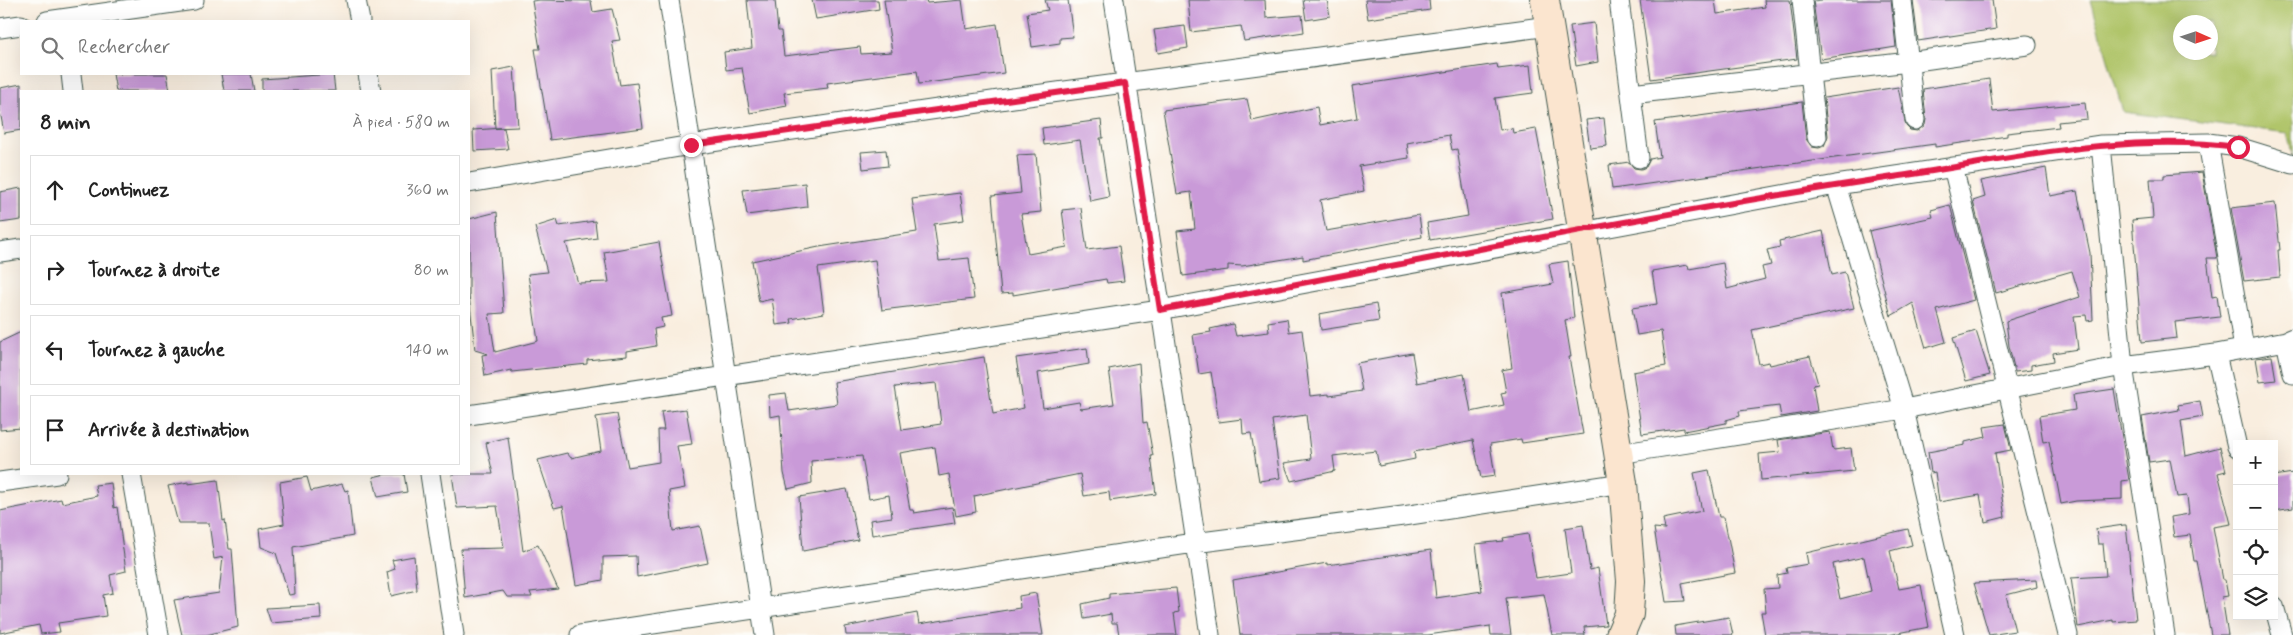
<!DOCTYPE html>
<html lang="fr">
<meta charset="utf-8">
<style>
:root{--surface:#fff;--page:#f2f2f2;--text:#222;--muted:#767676;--line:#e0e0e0}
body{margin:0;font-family:Mynerve,sans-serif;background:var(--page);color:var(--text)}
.controls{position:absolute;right:15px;bottom:15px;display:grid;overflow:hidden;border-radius:0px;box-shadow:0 5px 20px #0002}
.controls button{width:45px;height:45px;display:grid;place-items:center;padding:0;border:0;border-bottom:1px solid var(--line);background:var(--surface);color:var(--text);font:25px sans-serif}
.compass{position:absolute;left:2173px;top:15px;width:45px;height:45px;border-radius:50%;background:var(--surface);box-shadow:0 5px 20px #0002;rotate:93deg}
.stop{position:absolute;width:15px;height:15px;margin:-11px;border:4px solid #e11d48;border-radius:50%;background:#fff}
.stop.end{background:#e11d48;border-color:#fff;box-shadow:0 1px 5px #0008}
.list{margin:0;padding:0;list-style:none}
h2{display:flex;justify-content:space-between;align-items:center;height:65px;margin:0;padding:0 20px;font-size:21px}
h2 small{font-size:16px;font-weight:400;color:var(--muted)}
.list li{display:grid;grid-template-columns:32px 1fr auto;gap:15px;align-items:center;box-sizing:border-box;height:70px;margin:0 10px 10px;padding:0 10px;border:1px solid var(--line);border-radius:0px}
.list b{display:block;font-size:19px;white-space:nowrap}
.list em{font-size:16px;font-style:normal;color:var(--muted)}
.icon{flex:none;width:28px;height:28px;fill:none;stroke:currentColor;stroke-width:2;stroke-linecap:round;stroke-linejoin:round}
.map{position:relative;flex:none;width:2293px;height:635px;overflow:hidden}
.search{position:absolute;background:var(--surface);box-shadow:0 5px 20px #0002;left:20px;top:20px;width:450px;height:55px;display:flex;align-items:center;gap:12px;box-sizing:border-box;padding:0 18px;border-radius:0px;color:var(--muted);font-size:19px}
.panel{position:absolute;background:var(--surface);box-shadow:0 5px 20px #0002;left:20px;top:90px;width:450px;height:385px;border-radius:0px}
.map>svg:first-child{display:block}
</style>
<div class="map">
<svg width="2293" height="635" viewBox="0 0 2293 635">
<rect width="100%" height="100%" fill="#fdfcf7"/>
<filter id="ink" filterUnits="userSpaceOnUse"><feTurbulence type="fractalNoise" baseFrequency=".02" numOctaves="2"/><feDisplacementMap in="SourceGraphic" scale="10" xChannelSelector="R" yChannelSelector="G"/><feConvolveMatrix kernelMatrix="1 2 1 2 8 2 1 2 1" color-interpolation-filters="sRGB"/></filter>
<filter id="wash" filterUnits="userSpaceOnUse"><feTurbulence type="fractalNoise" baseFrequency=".0096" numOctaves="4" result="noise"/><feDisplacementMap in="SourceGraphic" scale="20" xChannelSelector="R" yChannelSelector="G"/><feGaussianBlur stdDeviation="1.12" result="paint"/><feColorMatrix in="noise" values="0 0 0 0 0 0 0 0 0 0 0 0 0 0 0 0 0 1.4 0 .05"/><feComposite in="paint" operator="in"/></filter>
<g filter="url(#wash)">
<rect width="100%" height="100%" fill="#f9eedf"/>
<path fill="#b0c56a" stroke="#68814f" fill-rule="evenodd" d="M2091,0h202v158l-6,-25 -164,-21zM2180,22h30v30h-30z"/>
<g id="blocks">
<path fill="#c99ad8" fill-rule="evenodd" d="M540,0l51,1 2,11 19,-3 8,31 -8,1 8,44 17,-2 6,45 -93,12 -15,-91h5l-8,-48z
M747,0h28l3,31h3l3,25 76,-9 1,7 31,-2 -8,-52h42l1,3 35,-3 4,29 31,-5 7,49 -85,11 -2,-13 -90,12 1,5 -44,5 3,13 -37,7 -8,-45 -16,2 -2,-18 28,-4z
M812,0h66l1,9 -63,10z
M1045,0h23l5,37 -13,1v5l-28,4 -5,-34 21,-3z
M1188,0h77l1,18 36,-3 2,17 -60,9 -3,-15 -50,6z
M1303,0h24l3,16 -24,4z
M1365,0h64l1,10 -62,9z
M1640,0h75l2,14 48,-7 -1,-7h26l7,59 -146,20z
M1822,0h69l5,47 -75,12 -8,-58z
M1913,0h79l4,29 -78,12z
M1594,23l4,39 -22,4 -6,-40z
M1185,26l3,22 -30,5 -4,-23z
M1497,64l1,5 32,-4 3,28 -38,5 5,32 12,-2 1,5 23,-4 17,90 -123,21 -3,-17 41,-7 -11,-67 -5,1 -3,-15 -42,8 2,15 -50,8 5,25 -44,9 6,31 93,-16 3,22 -119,23v-4l-61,10 -14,-1v5l-45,6 -6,-45 18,-2 -4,-37 -14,2 -14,-84 84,-11 5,22 65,-14 3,18 37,-7 -5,-32z
M514,67l4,60 -23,1 -3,-57z
M113,74h54l3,17h-54z
M221,74h30l3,17h-30z
M333,74l2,17h-73v-12z
M1989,79l4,33 92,-9 2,16 -29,3 1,5 -52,6v3l-72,11v-3l-323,45 -3,-24 20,-3 5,6 7,1 5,-2 4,-8 10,-2 -5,-35 147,-20 4,37 6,8 7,1 5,-2 4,-10 -4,-38 74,-11 8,39 4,4 7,1 8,-6 1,-6 -3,-30z
M21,84v46l-17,3 -4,-22v-23z
M1604,118l3,28 -17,2 -4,-28z
M1101,120l2,18h-3l9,59 -19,4 -10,-61 -36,5 -2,-17z
M504,128l4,21 -34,2 -1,-21z
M886,150l2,16 -25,3 -2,-17z
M1036,154l5,58 -20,2 7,40 39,-7 -5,-37 19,-2 6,42 32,-4 5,35 -17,2 -1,-4 -93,16v-2l-12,1 -9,-98 29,-3 -4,-38z
M2046,168l4,28 27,-5 13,62 3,67 -6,1 -1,-6 -12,1 4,33 -25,4 1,8 -23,4v5l-16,2 -6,-26 -3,-25 74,-24 -8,-26 -76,22 -23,-92 12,-4 -4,-16z
M2202,172l15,86h-10l5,39 5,-1 3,21 -45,5 2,16 -35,4 -10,-122 21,-2 -3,-39h14v-4z
M805,183l2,24 -60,8 -4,-25z
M21,188v32l-21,3v-31z
M960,193l4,27 -30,4 5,37 30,-3 5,41 -92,11 -7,-50 -57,8 6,45 -33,6 1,4 -16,2 -4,-26 -13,3 -7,-41 67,-14 98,-15 -5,-33z
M2275,203l5,47h-2l2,27 -36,4 -13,-73z
M1950,205l24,95 -37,10 9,32 -20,6 -13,-45 -22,13 -22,-85 64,-14 -2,-7z
M497,212l7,101 -15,1 6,38 43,-11 -10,-67 19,-2 -12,-45 22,-7 2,6 36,-5 2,17 -31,5 12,40 31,-1 -5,-30 55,-10 13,74 -11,2 2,9 -9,2 2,17 -29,5v5l-40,4v4l-75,8 -1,-2 -26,6 -3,-21 6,-1 -13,-4 -6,-54v-77z
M1823,231l9,44 13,-3 9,36 -102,22 7,34 10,-2 1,3 40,-9 8,28 -5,1 4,26 -36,6 -2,-11 -40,5 1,5 -14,4v3l-42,8v-3l-42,6 -9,-62 33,-6 -5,-35 -24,4 -5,-27 25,-4 -5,-33 36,-6 1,4 34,-6 4,26 38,-10 -3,-12 9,-2 -4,-15 13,-3 -1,-6z
M1568,261l6,57 -9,2 6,37h-2l14,77 -61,9 -1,-4 -31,5 5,32 -14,2 -8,-38 -59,12 1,7 -36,7 -3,-15 -43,5 2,15 -44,10 -7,-18 27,-4 -5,-44 -34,5 8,58 -21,3 -8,-48 -8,1 -1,-15 -23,3 -8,-50 -12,2 -6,-39 18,-3 -1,-3 23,-5 3,12 33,-4 -1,-10 19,-3 2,13 13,-2 8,66 19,-2v2l33,-5 -5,-28 55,-10 5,30 47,-9 7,38 33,-7 -3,-12 5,-1 -4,-22 10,-2 -10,-75 51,-9 -4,-20z
M1376,304l3,17 -58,9 -2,-16z
M1976,331l14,44 -24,6 -13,-43z
M21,332v96l-21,2v-88z
M1087,348l2,16 -51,9 5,35 36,-6 2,7 33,-5 -5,-35 30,-6 4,60 4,-1 6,34h-2l5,38 -46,7 -1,-9 -25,4 -4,-22 -106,22 2,16 -20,4 -7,-42 -10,2 -4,-29 -35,6 10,57h3l1,3 38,-6 3,16 -83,12 -2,-15 22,-3 -3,-22 -20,4 -7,-43 -51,5 1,22 -24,6 -4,-16 -4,-58 -10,2 -1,-22 17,-2 3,18 48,-7 -3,-22 150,-25 9,57 31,-6 -8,-50zM936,383l5,41 -39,6 -7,-43z
M2272,356l4,24 -16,2 -4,-24z
M2114,389l15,91 -7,1v18l-46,2 -15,3 -12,-63 -6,1 -4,-26 36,-6 -2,-15z
M2200,401l3,16 -22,4 5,35 34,-9 6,24 -8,2 13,51 -18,3 10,53h2l3,16 -6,1 6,38h-17l-14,-74h-3l-4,-26 -16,2 -3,-20 18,-3 -2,-18 -10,1 -7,-38 -21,3 -7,-45 37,-7 -1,-5z
M686,409l6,35 -15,2 8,42 -16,3 4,40 27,-5 8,37 -71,14 -1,-21 -33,1v23l-27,5 -13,-79 -9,2 -16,-48 29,-7 4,5 30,-7 -5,-34 21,-3 11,53 31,-5 -1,-32h6l-3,-18z
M2005,424l6,26 -16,3 10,64 -20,5 -5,-27 -41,7 -4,-30 -4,1 -3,-21 37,-7v-3l21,-5 -2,-10z
M1830,432l3,18 18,-2 3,23 -93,9 -2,-26 21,-2 -2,-12z
M508,437l15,114 15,-6 20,44 -28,3 2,5h-25l-4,-6 -38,7 -4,-49 43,-1 -7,-42 -40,2 -5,-34h41l-7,-31z
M1709,470l10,47h5l11,56 -53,10 3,18 -19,1 -12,-74 11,1 -2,-10 39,-8 -8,-38z
M2293,473v35l-19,3v-35z
M386,474h18l3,18 -29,5 -5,-20z
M307,477l4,14 31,-7 3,7 3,-1 5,46 -60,11 2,47 -6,1 -13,-42 -15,-6 -2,-18 25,-5 -4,-42z
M218,480l5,41 2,-1 4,29h3l6,78 -32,8h-24l-8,-35 45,-7 4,-36 -9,2 -5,-36h-31l-10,-37 20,-4v2z
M111,483l3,25 3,-1 9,64 -16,4 3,18 -10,2 3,21 -48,7 2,9 -19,2 -2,-9 -39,8v-122l61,-12 1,4 35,-7 -2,-11z
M847,489l11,51 -55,11 -4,-54z
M1583,525l7,45 8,-2 8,57 -22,2 1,8h-33l-8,-41 -38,4 5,37h-20l-1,-9 -62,9h-188l-7,-55 94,-17v2l104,-15 5,48 46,-7 -6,-47 28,-3 -1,-3 25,-4 8,44 35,-5 -6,-45z
M2124,525h2l10,95 -23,2v-2l-35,7 -7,-49 35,-2 -3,-32h-5l-2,-15z
M1908,529l4,16 -22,6 9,38 22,-4 8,42 -41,8h-123l-4,-23h5l-2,-23 14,-1 -1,-13 10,-2 -1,-5 22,-4 -2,-11zM1864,557l7,34 -31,8 -7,-35z
M414,556l3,34 -26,6 -4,-24 8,-3 -3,-9z
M2036,580l1,7 -31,8 9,36 -26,4 -15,-52z
M1176,588l3,24 -5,1 3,22h-58l-2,-12h-5l-1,-9 -27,5 -2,-15 27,-6v-4z
M1036,593l7,42h-197l-1,-8 72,-14 2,11 101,-16 -1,-12z
M320,605l1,14 -50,4 -5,-15z
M1729,617l4,18h-57l-1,-9z"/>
</g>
</g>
<g filter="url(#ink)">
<use href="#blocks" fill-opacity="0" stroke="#40584e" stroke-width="1"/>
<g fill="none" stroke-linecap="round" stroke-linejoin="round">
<g stroke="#40584e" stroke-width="21">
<path id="street" d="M356,0l4,21
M669,0l96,635
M1114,0l96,635
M1619,0l20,158
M1802,0l15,137
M1902,0l13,120
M47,21l147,-21
M0,28l21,-3
M71,74l2,17
M368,74l3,17
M1631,94l278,-32 118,-17
M2208,143l30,4 55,17
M2101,145l22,221 42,269
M1953,167l115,468
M469,183l222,-38 322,-47 536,-72
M1836,185l68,224 51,226
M0,252l21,-3
M2286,341l7,33
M2216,354l21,93
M469,415l691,-105 676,-125 265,-40 107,-2 36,205
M1618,454l286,-45 219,-43 93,-12 70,-13 7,-3
M131,474l28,161
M430,474l24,161
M0,482l57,-8
M2274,606l8,29
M580,635l614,-92 209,-27 220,-33"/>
</g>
<g stroke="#40584e" stroke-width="30">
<path id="secondary" d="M1545,0l78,483 8,98 -2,33 -9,21"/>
</g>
<use href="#street" stroke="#fff" stroke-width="19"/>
<use href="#secondary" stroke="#fbe5cf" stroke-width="28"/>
</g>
</g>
<g fill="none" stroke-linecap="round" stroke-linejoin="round" filter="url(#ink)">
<path stroke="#e11d48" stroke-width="6" d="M691,145l434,-62 35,227c246,-46 492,-97 740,-134 111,-17 226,-44 338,-29"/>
</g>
</svg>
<div class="controls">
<button>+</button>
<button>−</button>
<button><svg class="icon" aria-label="locate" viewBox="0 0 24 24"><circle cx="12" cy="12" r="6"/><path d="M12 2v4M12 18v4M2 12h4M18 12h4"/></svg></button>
<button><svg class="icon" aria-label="layers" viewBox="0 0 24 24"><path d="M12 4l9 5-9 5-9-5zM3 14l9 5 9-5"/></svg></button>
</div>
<svg class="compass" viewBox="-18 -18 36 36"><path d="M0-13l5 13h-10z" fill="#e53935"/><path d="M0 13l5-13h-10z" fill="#767676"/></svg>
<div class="stop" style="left:2238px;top:147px"></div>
<div class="stop end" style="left:691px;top:145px"></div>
<div class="search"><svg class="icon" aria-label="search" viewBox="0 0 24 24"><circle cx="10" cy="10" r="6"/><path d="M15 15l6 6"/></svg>Rechercher</div>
<section class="panel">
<h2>8 min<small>À pied · 580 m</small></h2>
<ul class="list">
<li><svg class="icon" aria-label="ahead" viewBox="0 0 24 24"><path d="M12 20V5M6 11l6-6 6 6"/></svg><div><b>Continuez</b></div><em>360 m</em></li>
<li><svg class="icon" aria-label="right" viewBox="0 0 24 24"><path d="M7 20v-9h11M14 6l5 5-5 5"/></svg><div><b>Tournez à droite</b></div><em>80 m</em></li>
<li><svg class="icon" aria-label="left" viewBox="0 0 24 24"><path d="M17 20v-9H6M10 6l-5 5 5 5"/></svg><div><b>Tournez à gauche</b></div><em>140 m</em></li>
<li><svg class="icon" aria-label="arrive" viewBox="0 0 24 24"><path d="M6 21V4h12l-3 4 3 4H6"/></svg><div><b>Arrivée à destination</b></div></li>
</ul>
</section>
</div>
